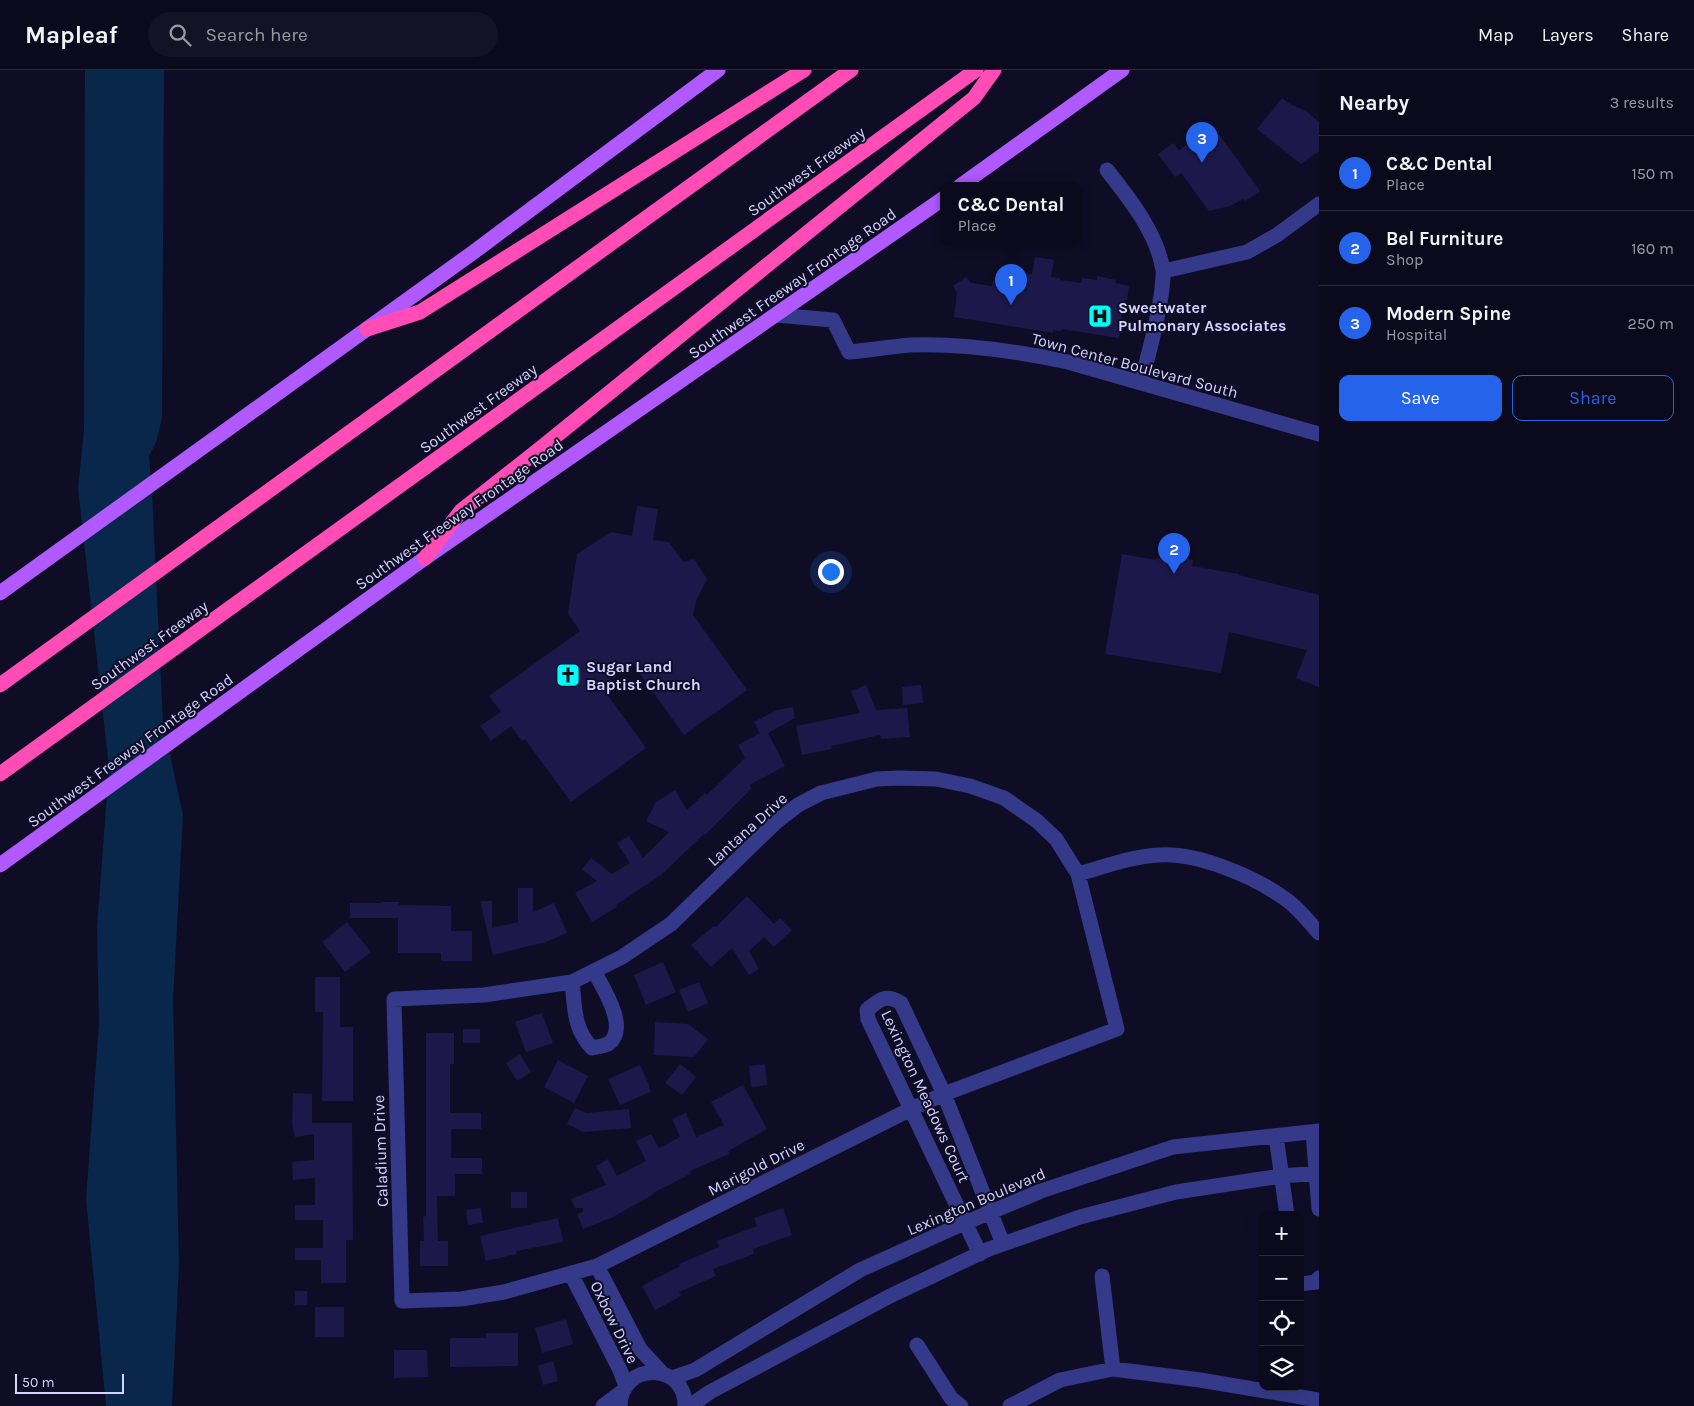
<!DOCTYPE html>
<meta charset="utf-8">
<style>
:root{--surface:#0b0a1c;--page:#141325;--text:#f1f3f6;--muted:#9a9aa3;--line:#2b2b3b;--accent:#2563eb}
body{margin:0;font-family:Karla,sans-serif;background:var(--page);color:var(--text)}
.controls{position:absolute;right:15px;bottom:15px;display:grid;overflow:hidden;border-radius:10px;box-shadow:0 5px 20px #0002}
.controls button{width:45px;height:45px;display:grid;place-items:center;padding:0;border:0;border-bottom:1px solid var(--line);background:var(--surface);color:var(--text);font:25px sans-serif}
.scale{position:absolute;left:15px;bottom:12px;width:109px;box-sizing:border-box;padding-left:5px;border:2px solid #d3d2ff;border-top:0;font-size:14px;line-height:18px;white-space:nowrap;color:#d3d2ff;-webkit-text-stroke:4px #0f0d26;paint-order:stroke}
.you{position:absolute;left:830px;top:501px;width:18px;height:18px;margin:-12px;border:4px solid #fff;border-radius:50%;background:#1a73e8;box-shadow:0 0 0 8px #1a73e833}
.badge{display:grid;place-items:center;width:32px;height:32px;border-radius:50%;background:var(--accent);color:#fff;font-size:16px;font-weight:700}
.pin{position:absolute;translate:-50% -41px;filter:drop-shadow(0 1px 2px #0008)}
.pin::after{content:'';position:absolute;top:26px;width:18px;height:15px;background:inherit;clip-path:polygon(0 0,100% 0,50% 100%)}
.popup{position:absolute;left:940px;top:112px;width:142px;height:65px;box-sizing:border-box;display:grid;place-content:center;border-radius:10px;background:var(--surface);filter:drop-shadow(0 1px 4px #0005);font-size:16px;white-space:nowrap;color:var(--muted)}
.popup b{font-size:19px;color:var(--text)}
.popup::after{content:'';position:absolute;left:50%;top:100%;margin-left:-10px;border:10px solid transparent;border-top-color:var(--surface)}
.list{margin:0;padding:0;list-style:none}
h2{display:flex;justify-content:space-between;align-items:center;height:65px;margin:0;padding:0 20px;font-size:21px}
h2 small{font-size:16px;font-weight:400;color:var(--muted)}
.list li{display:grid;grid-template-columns:32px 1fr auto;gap:15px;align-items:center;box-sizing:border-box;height:75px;padding:0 20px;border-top:1px solid var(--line)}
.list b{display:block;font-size:19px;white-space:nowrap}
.list p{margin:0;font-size:16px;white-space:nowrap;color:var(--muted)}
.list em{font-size:16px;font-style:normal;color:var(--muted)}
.actions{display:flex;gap:10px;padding:15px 20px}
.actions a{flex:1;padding:11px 0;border:1px solid var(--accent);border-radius:10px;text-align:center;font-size:18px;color:var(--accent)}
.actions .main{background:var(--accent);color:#fff}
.icon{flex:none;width:28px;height:28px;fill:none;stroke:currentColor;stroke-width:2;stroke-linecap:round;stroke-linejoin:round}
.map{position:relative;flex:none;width:1319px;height:1336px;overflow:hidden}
header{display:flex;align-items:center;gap:30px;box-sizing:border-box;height:70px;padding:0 25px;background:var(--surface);border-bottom:1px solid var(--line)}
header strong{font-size:24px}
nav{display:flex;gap:28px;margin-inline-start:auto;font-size:18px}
.search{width:350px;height:45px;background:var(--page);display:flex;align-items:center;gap:12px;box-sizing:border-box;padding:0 18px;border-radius:28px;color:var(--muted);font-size:19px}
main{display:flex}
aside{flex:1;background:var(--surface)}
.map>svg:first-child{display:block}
</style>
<header>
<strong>Mapleaf</strong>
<div class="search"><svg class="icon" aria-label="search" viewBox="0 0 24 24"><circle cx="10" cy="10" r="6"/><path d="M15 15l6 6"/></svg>Search here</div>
<nav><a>Map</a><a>Layers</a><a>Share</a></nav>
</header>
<main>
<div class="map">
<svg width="1319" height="1336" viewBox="0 0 1319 1336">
<rect width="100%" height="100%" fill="#0f0d26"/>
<path fill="#08274a" d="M85,0h79l-2,348 -6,24 -7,14 3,37 11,230 20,92 -10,184 6,265 -7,142h-66l-20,-207 13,-175 -2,-97 12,-159 -31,-280 6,-57z"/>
<path fill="#1c1849" d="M1282,28l8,6 16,7 13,11v29l-18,13 -44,-35z
M1213,56l47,65 -15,10 -2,-2 -13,7 -21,5 -28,-38 -6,4 -17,-23 15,-11 6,7z
M1035,187l19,3 -3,17 9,1v2l22,3v-5l15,2v-4l19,4 -1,3 14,3 -2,14h-3l-5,38 -57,-9v2l-9,-1v3l-99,-16 3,-24 -4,-7 13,-9 5,6 21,3 1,-6 19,3 1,-3 2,1 1,-7h16z
M637,436l21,3 -5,31 16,2 14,20 11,-3 13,20 -11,22 -3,14 54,75 -63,45 -52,-72 -31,23 45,62 -75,54 -46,-63 -3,2 -11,-15 -20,15 -11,-15 21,-14 -12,-16 91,-65 -12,-17 9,-60 34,-22 21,4z
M1122,484l34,6v-2l17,3 1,-5 19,4 -1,6 47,8v1l80,20v92l-23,-9 11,-28 -78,-18 -8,41 -116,-19z
M866,615l10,25 31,-2 3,29 -29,2 -1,-4 -49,11 1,3 -30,6 -6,-29 64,-13 -9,-22z
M921,615l2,18 -20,2 -1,-18z
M793,637l2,11 -27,15 17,33 -36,19 3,3 -47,47 -1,-1 -43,41 -45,30 1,2 -25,15 -17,-29 22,-12 -15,-12 9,-11 21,16 18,-11 -13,-20 12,-7 14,22 26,-26 -23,-11 10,-19 19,-12 12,20 18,-17 2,2 38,-37 -7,-13 22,-12 -6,-11 23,-12z
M518,818h15v24l21,-9 13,30 -26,11v-1l-48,12 -13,-54h12v27l26,-6z
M747,826l27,28 6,-6 12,12 -18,17 -10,-10 -15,14 10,18 -10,6 -17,-27 -21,19 -20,-22 23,-19 2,1z
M382,832h17v3l52,1v25h21v30h-31v-8h-43v-35h-48v-15h32z
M347,852l24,30 -26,20 -23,-30z
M663,892l13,30 -30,13 -12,-30z
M315,907h25v50h13v74h-31l1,-89h-8z
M699,912l9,21 -20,9 -9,-22z
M542,943l11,30 -27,9 -11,-30z
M655,952l33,2 20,15 -14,18 -40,-2z
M463,959h17v14h-17z
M426,963h28v31h-4v49h31v16h-30v29h31v16h-27v22h-18l1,45h10v25h-28v-25h4l-1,-24 3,-1z
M520,984l11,18 -14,9 -11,-18z
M558,990l30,16 -14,27 -30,-16z
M680,994l16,13 -14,18 -17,-12z
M765,994l2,21 -16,2 -2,-21z
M640,995l9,20 1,7 -30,13 -12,-26z
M743,1015l24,44 -39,22 1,3 -39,17 2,2 -39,20 1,1 -43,24 -28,11 -6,-15 6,-2v-4h-8l-4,-9 35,-14 -10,-19 12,-7 9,17 29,-15 -10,-20 15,-7 8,14 21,-11 -8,-18 14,-6 10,24 28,-12 -13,-23z
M293,1023l19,1v29h40l1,117h-7v43h-25v-23h-26v-12h28v-28h-28v-15h20v-27l-22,2 -1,-18 22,-2v-26l-19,3 -3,-13z
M575,1038l11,5 43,-4 2,19 -48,4 -16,-8z
M511,1122h16v16h-16z
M481,1138l2,15 -15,2 -2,-15z
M783,1138l9,27 -39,14 1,5 -41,15 3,7 -37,16 2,4 -26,14 -13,-24 38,-20 -1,-2 40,-17 -2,-6 40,-15 -3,-8z
M558,1148l5,24 -47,9 1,3 -31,7 -6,-25z
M295,1221h12v14h-12z
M315,1237h29v30h-29z
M566,1249l7,25 -31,9 -7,-25z
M486,1263h32v33l-68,1v-29h36z
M394,1280h33l1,27 -34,1z
M553,1291l5,20 -15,4 -5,-19z"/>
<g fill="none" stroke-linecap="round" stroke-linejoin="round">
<path stroke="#343a89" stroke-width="15" d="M1107,100c22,28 50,63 56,100 1,6 -1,13 -1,19 -4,32 -13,63 -21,94
M1164,201l83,-19 30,-17 42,-31
M776,245l57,5 16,32c20,-2 41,-5 61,-7 53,-2 106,6 158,17l251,72
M899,708l37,1 34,7 34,12 33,23 19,18 22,35 39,155 -173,65 -33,15 -314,157 -93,26 -43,7 -59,2 -8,-302 90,-4 88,-13 50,-25 49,-33 105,-102 22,-17 23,-12 56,-14z
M1078,804c26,-7 54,-18 82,-19 38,-2 93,21 124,43 14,9 24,23 35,35
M572,912c3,25 1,46 20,66 5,-1 12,-2 16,-4 22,-15 -5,-56 -14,-73
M1313,1062l6,77
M1276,1066l11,79
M980,1184l-112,-235 -1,-9c12,-10 18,-17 34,-7l43,91 59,150
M597,1196l43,83 23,25
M571,1204l49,96 6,16
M1102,1206l11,93
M1300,1214l16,-2 3,-4
M917,1275l34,53 10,8
M672,1308l23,-8 165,-100 100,-45 81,-34 132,-44 146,-16
M603,1336l20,-15
M620,1336c1,-45 66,-44 65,0
M690,1336l20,-14 180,-96 99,-47 91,-32 96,-25 105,-16 38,-3
M1010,1336l50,-26 53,-11 87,11 119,20"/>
<path stroke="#b059ff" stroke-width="15" d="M960,116l162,-116
M0,523l471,-339 247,-184
M0,795l425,-307 519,-360"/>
<path stroke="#ff4db5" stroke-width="15" d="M367,259l53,-17 384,-242
M425,488l36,-47 80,-63 433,-350 20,-28
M0,615l851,-615
M0,704l976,-704"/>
</g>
<defs>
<g id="hospital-square" transform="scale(1.25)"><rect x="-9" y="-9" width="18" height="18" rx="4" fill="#00fdfc" stroke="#0f0d26"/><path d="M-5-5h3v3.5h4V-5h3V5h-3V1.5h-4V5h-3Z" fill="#111"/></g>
<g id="church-square" transform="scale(1.25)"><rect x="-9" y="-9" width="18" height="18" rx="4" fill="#00fdfc" stroke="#0f0d26"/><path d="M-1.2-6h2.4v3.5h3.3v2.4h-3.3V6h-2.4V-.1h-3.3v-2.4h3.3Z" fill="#111"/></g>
</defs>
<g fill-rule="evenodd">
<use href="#hospital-square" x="1100" y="246"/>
<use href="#church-square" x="568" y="605"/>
</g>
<g text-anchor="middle" stroke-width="4" stroke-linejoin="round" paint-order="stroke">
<g font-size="16" fill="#d3d2ff" stroke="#0f0d26">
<text transform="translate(806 101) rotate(-36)" y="6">Southwest Freeway</text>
<text transform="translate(792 213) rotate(-35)" y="6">Southwest Freeway Frontage Road</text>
<text transform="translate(1135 295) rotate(15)" y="6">Town Center Boulevard South</text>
<text transform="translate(478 338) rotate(-36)" y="6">Southwest Freeway</text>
<text transform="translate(459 444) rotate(-35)" y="6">Southwest Freeway Frontage Road</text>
<text transform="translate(149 575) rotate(-36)" y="6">Southwest Freeway</text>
<text transform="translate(130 680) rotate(-36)" y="6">Southwest Freeway Frontage Road</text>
<text transform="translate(747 759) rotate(-42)" y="6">Lantana Drive</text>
<text transform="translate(926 1026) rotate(65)" y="6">Lexington Meadows Court</text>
<text transform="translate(380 1081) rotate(-92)" y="6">Caladium Drive</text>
<text transform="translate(756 1097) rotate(-27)" y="6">Marigold Drive</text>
<text transform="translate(976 1131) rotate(-23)" y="6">Lexington Boulevard</text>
<text transform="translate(615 1252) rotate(64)" y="6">Oxbow Drive</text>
</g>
<g font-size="16" font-weight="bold" fill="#d3d2ff" stroke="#0f0d26" text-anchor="start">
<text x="1118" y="243">Sweetwater<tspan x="1118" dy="18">Pulmonary Associates</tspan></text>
<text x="586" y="602">Sugar Land<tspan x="586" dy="18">Baptist Church</tspan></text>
</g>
</g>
</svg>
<div class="controls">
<button>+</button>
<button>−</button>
<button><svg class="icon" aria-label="locate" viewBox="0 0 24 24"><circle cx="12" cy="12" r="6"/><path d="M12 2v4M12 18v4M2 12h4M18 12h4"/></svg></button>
<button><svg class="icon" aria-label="layers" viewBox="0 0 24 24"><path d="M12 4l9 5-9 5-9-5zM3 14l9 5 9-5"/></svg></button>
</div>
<div class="scale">50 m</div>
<div class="you"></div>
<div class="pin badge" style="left:1011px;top:235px">1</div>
<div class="popup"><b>C&amp;C Dental</b>Place</div>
<div class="pin badge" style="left:1174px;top:504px">2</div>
<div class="pin badge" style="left:1202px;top:93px">3</div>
</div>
<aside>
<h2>Nearby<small>3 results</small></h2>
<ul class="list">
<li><span class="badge">1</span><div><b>C&amp;C Dental</b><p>Place</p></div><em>150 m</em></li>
<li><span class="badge">2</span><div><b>Bel Furniture</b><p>Shop</p></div><em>160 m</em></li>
<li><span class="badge">3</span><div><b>Modern Spine</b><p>Hospital</p></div><em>250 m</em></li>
</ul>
<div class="actions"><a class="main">Save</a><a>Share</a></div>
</aside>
</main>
